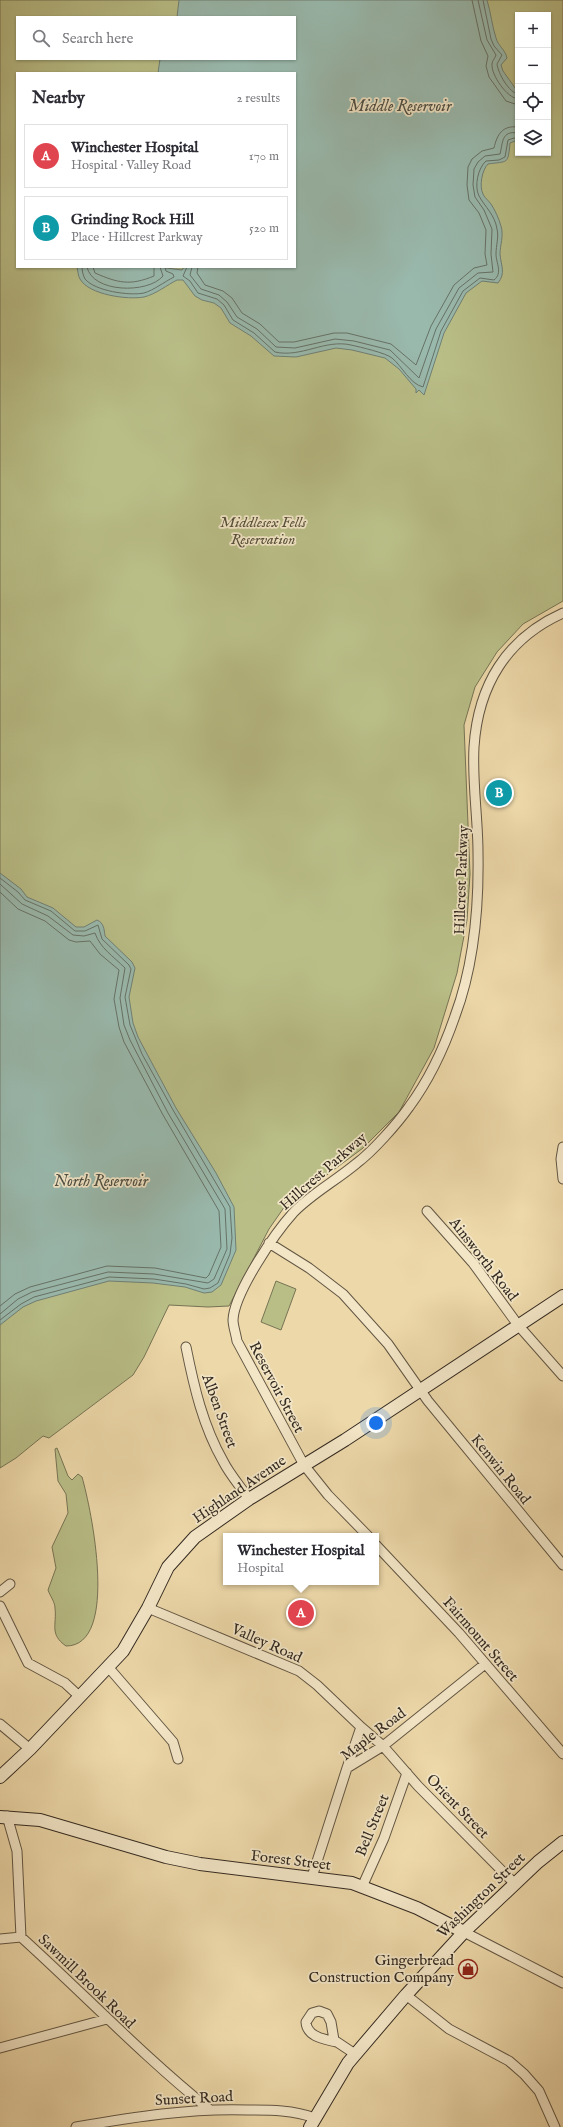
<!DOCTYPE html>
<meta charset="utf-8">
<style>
:root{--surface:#fff;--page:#f7f7f7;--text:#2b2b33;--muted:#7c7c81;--line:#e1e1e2;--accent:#7c3aed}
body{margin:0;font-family:"IM FELL English",serif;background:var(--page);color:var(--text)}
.controls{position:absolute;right:12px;top:12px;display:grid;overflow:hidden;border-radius:0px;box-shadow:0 1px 3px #0004}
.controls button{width:36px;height:36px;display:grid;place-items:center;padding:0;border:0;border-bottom:1px solid var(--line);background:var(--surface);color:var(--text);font:20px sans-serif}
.you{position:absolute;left:376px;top:1423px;width:14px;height:14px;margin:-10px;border:3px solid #fff;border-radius:50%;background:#1a73e8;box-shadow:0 0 0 6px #1a73e833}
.badge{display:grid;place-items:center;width:26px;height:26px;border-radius:50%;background:var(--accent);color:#fff;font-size:13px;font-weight:700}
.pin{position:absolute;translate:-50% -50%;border:2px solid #fff;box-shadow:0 1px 4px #0006}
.popup{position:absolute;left:223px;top:1533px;width:156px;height:52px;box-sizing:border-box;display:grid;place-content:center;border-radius:0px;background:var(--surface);filter:drop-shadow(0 1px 3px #0005);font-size:13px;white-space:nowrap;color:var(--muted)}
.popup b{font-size:15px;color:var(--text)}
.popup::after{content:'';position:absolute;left:50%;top:100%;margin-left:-8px;border:8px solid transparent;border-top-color:var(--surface)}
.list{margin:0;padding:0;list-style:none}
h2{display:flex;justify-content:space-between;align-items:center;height:52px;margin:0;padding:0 16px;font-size:17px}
h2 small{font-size:13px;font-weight:400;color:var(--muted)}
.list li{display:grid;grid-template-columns:26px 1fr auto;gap:12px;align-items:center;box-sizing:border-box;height:64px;margin:0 8px 8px;padding:0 8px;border:1px solid var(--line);border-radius:0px}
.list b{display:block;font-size:15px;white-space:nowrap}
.list p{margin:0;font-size:13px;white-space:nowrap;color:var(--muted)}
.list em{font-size:13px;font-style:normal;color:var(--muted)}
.icon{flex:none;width:22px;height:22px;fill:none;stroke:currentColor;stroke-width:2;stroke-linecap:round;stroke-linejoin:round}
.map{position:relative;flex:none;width:563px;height:2127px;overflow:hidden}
.search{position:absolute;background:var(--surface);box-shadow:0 1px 3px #0004;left:16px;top:16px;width:280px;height:44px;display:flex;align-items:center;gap:10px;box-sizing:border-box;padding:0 14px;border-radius:0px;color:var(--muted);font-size:15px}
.panel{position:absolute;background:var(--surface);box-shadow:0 1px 3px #0004;left:16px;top:72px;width:280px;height:196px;border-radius:0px}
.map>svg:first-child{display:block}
</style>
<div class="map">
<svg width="563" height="2127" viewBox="0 0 563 2127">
<rect width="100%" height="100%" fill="#edd8a9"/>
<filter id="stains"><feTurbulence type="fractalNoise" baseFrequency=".005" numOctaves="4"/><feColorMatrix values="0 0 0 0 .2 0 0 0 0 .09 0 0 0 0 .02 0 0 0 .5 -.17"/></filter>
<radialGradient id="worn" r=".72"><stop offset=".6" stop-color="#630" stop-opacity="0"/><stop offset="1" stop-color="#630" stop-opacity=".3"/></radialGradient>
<path fill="#b9be87" stroke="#767454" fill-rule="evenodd" d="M0,0h563v601l-40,23 -26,28 -22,35 -11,38 6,149 -3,46 -10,53 -23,75 -35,64 -36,36 -78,58 -16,23 -40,77 -21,1 -39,-2 -25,52 -11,18 -84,63 -6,-2 -27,22 -16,10zM518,15h30v138h-30zM17,17h278v42h-278zM17,73h278v194h-278z
M276,1281l20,8 -15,41 -20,-8z
M57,1448l11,28 4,4 6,-6 4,3c9,31 38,169 -16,169 -17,-12 -9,-21 -11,-38 0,-6 -5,-12 -7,-18l8,-22 -4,-21 16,-34 -2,-19 -8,-13 -3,-32z"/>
<path fill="#99b9ad" stroke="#708075" d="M179,0h308c4,13 5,26 9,38 2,8 9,11 11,20l-6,7 2,6 15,21v52l-3,-3 -5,2c-2,22 -2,18 -22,21 -6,6 -9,22 -5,30 1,3 5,6 8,10 4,6 8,15 10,22 3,10 -1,19 -1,28 1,12 6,19 -2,29l-16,-2 -16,12 -22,40 -20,62 -5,-5 -3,3v-4l-17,-20 -14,-11 -33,-8 -16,-2 -40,9 -22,-1 -23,-20 -21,-13 -9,-15 -7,-5 -12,-3 -7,-4 -12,-16h-6c-10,5 -21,14 -33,17 -16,3 -55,-2 -64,-18 -2,-3 -2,-8 -3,-12h82l23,3 2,-3h111v-194h-137l2,-14h135v-42h-118z
M0,873l21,16 6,8 26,11 23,19h8l13,-7c7,3 7,9 8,16l27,26 3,6 -6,29 4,26 5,14 38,71 40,65 18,34 2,43 -15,35 -9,7 -8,1 -19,-6 -32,-4 -44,-2 -73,20 -13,6 -23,18z"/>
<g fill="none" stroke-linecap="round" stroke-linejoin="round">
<path stroke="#667267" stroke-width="1" d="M472,0l9,41 7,15 -2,10 3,11 17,24 12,4
M478,0l9,40 9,15c-1,3 -4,6 -4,9 -1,11 15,34 26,35
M483,0l8,39 3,7 8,9 -5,9c1,9 12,29 21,30
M82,267c0,4 1,8 3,12 10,12 44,17 59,14 10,-3 20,-11 30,-16l-1,-3 -7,-3 -1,-4
M87,267c5,26 61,27 76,9l-3,-9
M93,267l2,6c23,10 35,13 59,3v-9
M187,267l-4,9 7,5 8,12 19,6 7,6 9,15 21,13 21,19c26,6 50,-13 76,-7 9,2 35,8 41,13 10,8 18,26 31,29l18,-56 22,-40 17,-13 14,2c9,-7 2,-17 2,-26 0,-9 3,-17 1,-25 -2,-14 -12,-22 -18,-33 -5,-10 -1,-28 7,-35l13,-1 6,-3 3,-17 6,-2 4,1
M192,267l-2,8 11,14 18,6 8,7 10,15 20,12 19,18 19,1 40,-9 19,2 36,9 29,28 17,-49 23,-41 19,-15 15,-1 -2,-18 1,-25 -8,-19 -9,-13 -2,-12 1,-16 4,-7 7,-6 15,-2c3,-11 1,-24 18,-21
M198,267l-1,6 8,12 18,6 9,7 10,15 18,11 19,18h15l40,-9h13l44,11 25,21 15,-39 23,-41 20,-17 13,-3 -2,-11 1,-24 -7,-17 -10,-13 -2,-15 1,-18 4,-8 10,-8 12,-3c3,-13 8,-23 24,-21
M0,878l18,14 7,8 26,11 24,20h10l13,-6 4,14 27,26 2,4 -6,28 5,28 12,29 31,56 57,97 2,31 -2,16 -12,29 -8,5 -6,1 -18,-5 -32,-5 -45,-2 -75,20 -13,7 -21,16
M0,884l22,20 26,12 25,19 11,1 11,-3c5,15 18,23 30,35l-5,30 4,27 6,15 38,73 57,96 2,40 -13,30 -6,4 -54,-9 -46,-2 -76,20 -14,7 -18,15
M0,892l18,17 27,12 24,19 7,2 14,-1 10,13 19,16 -5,29 5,28 5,15 39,73 56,96 2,36 -12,28 -3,3 -51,-10 -48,-2 -77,21 -15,7 -15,12"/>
<g stroke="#625643" stroke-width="11">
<path id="minor" d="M563,1147l-2,12 2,20
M427,1211l46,52 45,62 45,51
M269,1243l40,25 34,26 45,50 40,57 135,164
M186,1347c8,40 17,79 37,114 7,14 18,26 26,38
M368,1536l-40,-41 -24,-30 -67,-124c-1,-7 -4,-15 -4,-21 1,-27 42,-87 60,-107 18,-19 44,-33 64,-50 16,-12 40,-39 52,-56 20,-27 35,-59 46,-91 19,-51 24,-108 23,-163 0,-35 -6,-71 -4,-106 4,-62 33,-109 89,-134
M376,1545l83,88 104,121
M0,1592l10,-8
M0,1606l28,57 37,20 15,14
M148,1608l151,63 18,14 44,42 -14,41
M109,1668l64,74 5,17
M0,1724l30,25
M361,1727l22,19 35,40 97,98
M7,1816l10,35 4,86c63,57 122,119 188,172
M312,1877l35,-109 36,-22 102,-82
M362,1887l22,-49 23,-65
M464,1932l99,51
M0,1939l21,-2
M406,1995l43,34 60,32 15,13 15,17 16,36
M336,2042c-12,-3 -29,-5 -30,-20l6,-9 7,-2 8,3 4,8 3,18 21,14
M0,2048l107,-29
M76,2127c58,-10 114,-19 172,-17 23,0 45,0 67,8"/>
</g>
<g stroke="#332a21" stroke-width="14">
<path id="secondary" d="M0,1777l30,-28 93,-98 25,-43 20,-41 27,-30 54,-38 96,-59 218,-144
M0,1817l40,3 126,37 34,7 152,19 65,25 47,24
M310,2127l38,-64 58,-68 58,-63 74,-70 25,-20"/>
</g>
<use href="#minor" stroke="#f3e6c7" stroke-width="9"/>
<use href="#secondary" stroke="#f3e6c7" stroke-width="12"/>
</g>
<defs>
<g id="shop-ring" transform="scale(1)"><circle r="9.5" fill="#f3e6c7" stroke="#8f2418" stroke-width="1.5"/><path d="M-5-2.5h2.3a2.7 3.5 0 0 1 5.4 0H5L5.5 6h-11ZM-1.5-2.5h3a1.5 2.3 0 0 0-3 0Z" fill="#8f2418"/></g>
</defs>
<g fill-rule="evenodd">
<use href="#shop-ring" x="468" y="1969"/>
</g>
<g text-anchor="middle" stroke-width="3.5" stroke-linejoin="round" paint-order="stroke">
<g font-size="15" font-style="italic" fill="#544f3a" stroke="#f3e6c7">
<text x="263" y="527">Middlesex Fells<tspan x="263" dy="17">Reservation</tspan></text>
</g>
<g font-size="15" fill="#332a21" stroke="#f3e6c7">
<text transform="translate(461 880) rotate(-88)" y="5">Hillcrest Parkway</text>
<text transform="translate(323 1171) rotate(-41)" y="5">Hillcrest Parkway</text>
<text transform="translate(484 1259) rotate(52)" y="5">Ainsworth Road</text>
<text transform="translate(277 1387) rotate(62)" y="5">Reservoir Street</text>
<text transform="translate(220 1411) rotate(70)" y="5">Alben Street</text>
<text transform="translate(501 1469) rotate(51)" y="5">Kenwin Road</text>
<text transform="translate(239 1489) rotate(-34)" y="5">Highland Avenue</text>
<text transform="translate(481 1639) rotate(49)" y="5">Fairmount Street</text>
<text transform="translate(267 1643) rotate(24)" y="5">Valley Road</text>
<text transform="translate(373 1734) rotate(-37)" y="5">Maple Road</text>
<text transform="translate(458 1806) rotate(46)" y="5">Orient Street</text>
<text transform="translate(372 1825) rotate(-68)" y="5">Bell Street</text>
<text transform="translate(291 1860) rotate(7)" y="5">Forest Street</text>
<text transform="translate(481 1895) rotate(-44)" y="5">Washington Street</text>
<text transform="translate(87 1981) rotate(44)" y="5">Sawmill Brook Road</text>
<text transform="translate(194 2098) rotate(-3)" y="5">Sunset Road</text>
</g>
<g font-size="15" fill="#332a21" stroke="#f3e6c7" text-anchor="end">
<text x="454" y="1965">Gingerbread<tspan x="454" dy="17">Construction Company</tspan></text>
</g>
<g font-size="16" font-style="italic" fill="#4c4e44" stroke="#f3e6c7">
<text x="400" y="111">Middle Reservoir</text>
<text x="101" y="1186">North Reservoir</text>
</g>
</g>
<rect width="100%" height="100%" filter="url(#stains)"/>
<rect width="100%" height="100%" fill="url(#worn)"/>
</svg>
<div class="controls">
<button>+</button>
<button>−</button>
<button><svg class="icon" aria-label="locate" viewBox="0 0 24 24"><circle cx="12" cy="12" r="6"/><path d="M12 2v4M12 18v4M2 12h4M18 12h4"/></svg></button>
<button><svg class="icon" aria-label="layers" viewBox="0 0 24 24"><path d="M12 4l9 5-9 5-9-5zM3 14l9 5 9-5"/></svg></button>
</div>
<div class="you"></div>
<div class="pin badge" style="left:301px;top:1613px;background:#e0444e">A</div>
<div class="popup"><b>Winchester Hospital</b>Hospital</div>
<div class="pin badge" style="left:499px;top:793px;background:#0f9aa8">B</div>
<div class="search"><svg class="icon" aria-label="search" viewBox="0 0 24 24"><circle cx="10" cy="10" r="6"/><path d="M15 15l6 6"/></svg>Search here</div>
<section class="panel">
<h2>Nearby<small>2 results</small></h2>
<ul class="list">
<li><span class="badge" style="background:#e0444e">A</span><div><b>Winchester Hospital</b><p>Hospital · Valley Road</p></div><em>170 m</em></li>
<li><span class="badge" style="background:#0f9aa8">B</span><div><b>Grinding Rock Hill</b><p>Place · Hillcrest Parkway</p></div><em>520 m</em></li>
</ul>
</section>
</div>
